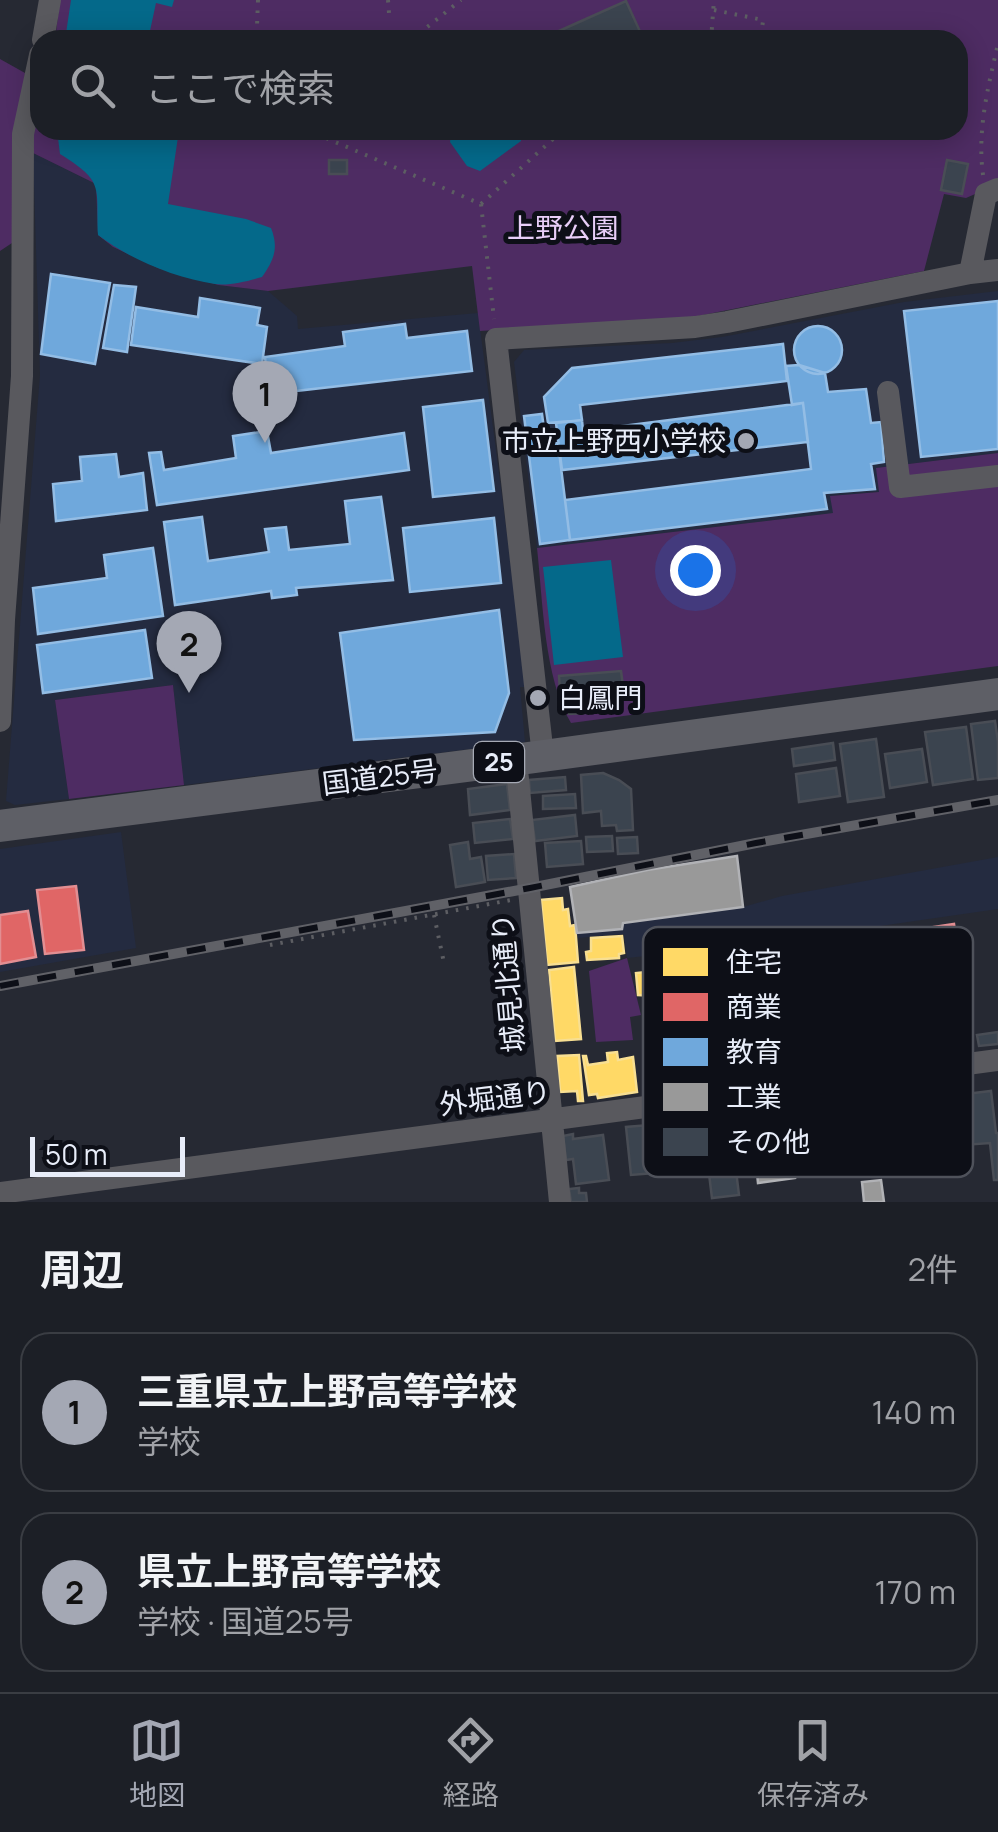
<!DOCTYPE html>
<html lang="ja">
<meta charset="utf-8">
<style>
:root{--surface:#1c1f26;--page:#25272e;--text:#f1f3f6;--muted:#a0a2a7;--line:#3a3d43;--accent:#a4a8b4}
body{margin:0;font-family:Manrope,"Noto Sans JP",sans-serif;background:var(--page);color:var(--text)}
.scale{position:absolute;left:30px;bottom:25px;width:155px;box-sizing:border-box;padding-left:10px;border:5px solid #e8edf9;border-top:0;font-size:28px;line-height:35px;white-space:nowrap;color:#e8edf9;-webkit-text-stroke:8px #0d0f17;paint-order:stroke}
.you{position:absolute;left:695px;top:570px;width:35px;height:35px;margin:-25px;border:8px solid #fff;border-radius:50%;background:#1a73e8;box-shadow:0 0 0 15px #1a73e833}
.badge{display:grid;place-items:center;width:65px;height:65px;border-radius:50%;background:var(--accent);color:#111;font-size:32px;font-weight:700}
.pin{position:absolute;translate:-50% -82px;filter:drop-shadow(0 2px 5px #0008)}
.pin::after{content:'';position:absolute;top:52px;width:35px;height:30px;background:inherit;clip-path:polygon(0 0,100% 0,50% 100%)}
.list{margin:0;padding:0;list-style:none}
h2{display:flex;justify-content:space-between;align-items:center;height:130px;margin:0;padding:0 40px;font-size:42px}
h2 small{font-size:32px;font-weight:400;color:var(--muted)}
.list li{display:grid;grid-template-columns:65px 1fr auto;gap:30px;align-items:center;box-sizing:border-box;height:160px;margin:0 20px 20px;padding:0 20px;border:2px solid var(--line);border-radius:30px}
.list b{display:block;font-size:38px;white-space:nowrap}
.list p{margin:0;font-size:32px;white-space:nowrap;color:var(--muted)}
.list em{font-size:32px;font-style:normal;color:var(--muted)}
.icon{flex:none;width:55px;height:55px;fill:none;stroke:currentColor;stroke-width:2;stroke-linecap:round;stroke-linejoin:round}
.map{position:relative;flex:none;width:998px;height:1202px;overflow:hidden}
.search{position:absolute;background:var(--surface);box-shadow:0 5px 25px #0003;left:30px;right:30px;top:30px;height:110px;display:flex;align-items:center;gap:25px;box-sizing:border-box;padding:0 35px;border-radius:30px;color:var(--muted);font-size:38px}
.sheet{height:490px;background:var(--surface)}
nav{display:flex;justify-content:space-around;align-items:center;box-sizing:border-box;height:140px;border-top:2px solid var(--line);background:var(--surface);font-size:28px;color:var(--muted)}
nav a{display:grid;justify-items:center;gap:5px}
nav .on{color:var(--accent)}
.map>svg:first-child{display:block}
</style>
<div class="map">
<svg width="998" height="1202" viewBox="0 0 998 1202">
<rect width="100%" height="100%" fill="#262933"/>
<path fill="#242b40" d="M33,153l63,31 2,51 15,12 45,21 60,17 50,6 29,25 1,13 180,-16 49,374h-7l5,55 -341,43 -11,-100 -118,15 14,99 -54,6 -9,-4 34,-426z
M998,291v162l-121,15 2,24 -48,4 3,17 -297,35 -23,-186 10,-12 148,-7 50,-6 182,-35z
M121,832l15,116 -136,24v-123z
M737,856l6,51 39,-11 216,-39v52l-257,37 -114,12 -3,-24 -46,4 -8,-51 77,-17z"/>
<path fill="#4e2c63" d="M60,0h938v184l-32,14 -22,-4 -20,77 -231,46 -213,14 -8,-65 -204,25 -50,-6 -60,-17 -45,-21 -15,-12 -2,-51 -63,-31v-18l7,-28v23h918v-90h-903z
M0,59l25,14 -13,170 -12,8z
M998,453v213l-427,57c-27,-45 -28,-121 -34,-175l296,-35 -3,-17 49,-4 -3,-24z
M173,685l11,100 -115,14 -14,-99z
M627,958l14,57 -11,2 3,23 -37,2 -7,-71z"/>
<path fill="#04698a" d="M71,0h103l-2,7 -16,-4 -8,37h-83z
M57,130h106l15,7 -10,67 78,15 25,9c8,20 3,32 -9,49 -14,4 -33,9 -47,7 -40,-6 -86,-25 -117,-49 -2,-49 7,-53 -38,-81z
M452,130h69v11l-41,30 -13,-5 -17,-24z
M611,560l12,97 -69,8 -11,-98z"/>
<path fill="#ffd966" stroke="#f8df92" stroke-width="2.5" d="M562,898l1,12 5,-1 2,17 5,-1 3,37 -31,3 -6,-65z
M622,936l2,17 -5,1v4l-32,2 -1,-8 5,-1v-13z
M574,967l7,72 -26,2 -6,-71z
M674,969l1,7h5l2,18 23,-2 1,5 -17,2 2,37 -24,2 -1,-22 18,-2 -1,-7h-7l-1,-12 -3,-3 -15,4 -19,-1 -2,-22z
M617,1052l1,8 15,-3 4,35 -39,6 -1,-4 -8,1 -6,-39h3l2,9 20,-3 -1,-9z
M579,1055l4,46h-5l-1,-10 -17,1 -3,-36z"/>
<path fill="#e06666" stroke="#e28e92" stroke-width="2.5" d="M76,886l8,64 -39,4 -8,-64z
M28,911l8,46 -36,7v-49z
M954,924l17,117 -60,8 -17,-116z"/>
<path fill="#6fa8dc" stroke="#93bde5" stroke-width="2.5" d="M51,274l59,9 -15,81 -54,-10z
M114,285l22,2 -9,65 -24,-4z
M200,298l60,10 -3,17 10,2 -5,37 -131,-19 5,-38 62,10z
M998,301v148l-77,8 -17,-146z
M405,324l2,14 60,-7 5,40 -203,23 -4,-37 80,-11 -2,-14z
M794 350a24 24 0 1 1 48 0a24 24 0 1 1-48 0Z
M783,344l4,37 -207,24 2,15 -34,3 -4,-26 28,-29z
M799,365l26,8 3,19 38,-3 5,34 10,-1 3,40 -13,2 4,25 -51,4 3,16 -257,31 -5,-40 246,-31 -8,-66 -11,2 -6,-39z
M483,400l11,91 -61,6 -10,-90z
M803,403l5,39 -246,28 -6,-47 26,-3 1,11z
M542,414l4,30 12,-1 12,97 -30,4 -16,-128z
M267,431l4,22 133,-20 5,37 -252,35 -8,-52 12,-1 3,18 72,-12 -3,-22z
M116,454l3,23 24,-4 4,37 -91,11 -3,-37 29,-3 -2,-24z
M381,497l12,83 -97,8 1,7 -25,3 -1,-7 -96,14 -11,-83 38,-5 6,44 61,-9 -4,-23 21,-2 3,23 61,-6 -5,-43z
M494,518l7,65 -91,9 -7,-64z
M153,548l10,68 -125,18 -5,-46 74,-10 -3,-23z
M499,610l10,83 -14,39 -141,8 -14,-107z
M145,630l7,48 -109,15 -6,-48z"/>
<path fill="#999" stroke="#b1b2b6" stroke-width="2.5" d="M737,856l6,51 -120,16 -1,6 -45,4 -7,-46 77,-17z
M792,1159l3,19 -37,5 -2,-20z
M881,1180l3,22h-20l-2,-20z"/>
<path fill="#3b444f" stroke="#494d55" stroke-width="2.5" d="M626,1l17,37 -5,2h-75l-4,-9z
M329,160h18v14h-18z
M947,160l21,4 -6,30 -21,-4z
M621,671l2,15 -8,1 2,24 -48,3 -2,-23 -7,1 -1,-16z
M995,721l3,21v36l-20,2 -7,-56z
M966,727l7,52 -40,6 -8,-53z
M876,739l8,58 -36,5 -8,-58z
M833,743l2,17 -41,6 -2,-17z
M922,749l5,33 -37,6 -5,-34z
M836,768l4,28 -41,6 -3,-28z
M603,773l16,7 12,9 2,41 -16,1 -1,-6 -14,1 -1,-15 -18,2 -2,-38z
M565,777l1,13 -36,3 -1,-13z
M507,784l3,26 -40,5 -2,-26z
M575,794l1,14 -33,1v-13z
M575,815l2,21 -42,5 -3,-21z
M510,819l3,20 -38,4 -2,-20z
M612,836l1,15 -26,1 -1,-15z
M637,837l1,16 -20,1 -1,-16z
M581,841l2,23 -36,3 -2,-24z
M468,842l2,17 11,-2 4,25 -29,5 -6,-42z
M514,854l2,24 -28,2 -2,-24z
M998,1032v12l-19,2 -2,-11z
M991,1091l5,42h2v47h-4l-4,-37 -27,2 -6,-50z
M729,1114l10,81 -27,3 -10,-81z
M649,1125l5,48 -23,2 -5,-48z
M573,1134v5l30,-4 6,45 -33,4 -3,-25 -7,1 -3,-24z
M579,1188v5h7l1,9h-16l-2,-13z"/>
<g fill="none" stroke-linecap="round" stroke-linejoin="round">
<path stroke="#5d5e63" stroke-width="4" stroke-dasharray="2.5 8" stroke-linecap="butt" d="M258,0l-1,26 3,14
M388,0l1,13
M714,10l49,10 -2,20
M411,40l50,-40
M711,40l3,-40
M307,130l174,74
M983,175c-6,-45 5,-88 15,-131
M481,204l13,115
M481,204l82,-74
M434,915l10,48
M270,945l241,-45"/>
<path stroke="#59595e" stroke-width="22" d="M43,40l7,-40
M970,273l16,-79 12,-5
M888,392l12,95 98,-11
M0,721l4,-101 18,-244 1,-242 17,-79
M543,756l-47,-417 199,-12 32,-5 243,-49 28,-3
M516,759l44,443
M0,1193l998,-133"/>
<path stroke="#5e5f66" stroke-width="32" d="M0,826l543,-70 455,-62"/>
<g stroke="#606167" stroke-width="10">
<path id="rail" d="M0,986l530,-98 226,-45 242,-43"/>
</g>
<use href="#rail" stroke="#0d0f17" stroke-width="6" stroke-dasharray="19" stroke-linecap="butt"/>
</g>
<g fill="#a4a8b4" stroke="#0d0f17" stroke-width="4">
<circle cx="746" cy="441" r="10"/>
<circle cx="538" cy="698" r="10"/>
</g>
<g text-anchor="middle" stroke-width="10" stroke-linejoin="round" paint-order="stroke">
<rect fill="#0d0f17" stroke="#a6aab5" stroke-width="2.5" x="474" y="742" width="50" height="40" rx="8"/>
<g font-size="25" font-weight="bold" fill="#e8edf9">
<text x="499" y="771">25</text>
</g>
<g font-size="28" fill="#e8cef8" stroke="#0d0f17">
<text x="563" y="238">上野公園</text>
</g>
<g font-size="28" fill="#e8edf9" stroke="#0d0f17" text-anchor="end">
<text x="726" y="451">市立上野西小学校</text>
<text x="558" y="708" text-anchor="start">白鳳門</text>
</g>
<g font-size="28" fill="#e8edf9" stroke="#0d0f17">
<text transform="translate(380 777) rotate(-7)" y="10">国道25号</text>
<text transform="translate(508 983) rotate(-95)" y="10">城見北通り</text>
<text transform="translate(495 1098) rotate(-7)" y="10">外堀通り</text>
</g>
</g>
<rect x="643" y="927" width="330" height="250" rx="15" fill="#0d0f17" stroke="#4f525b" stroke-width="2.5"/>
<rect x="663" y="948" width="45" height="28" fill="#ffd966"/>
<rect x="663" y="993" width="45" height="28" fill="#e06666"/>
<rect x="663" y="1038" width="45" height="28" fill="#6fa8dc"/>
<rect x="663" y="1083" width="45" height="28" fill="#999"/>
<rect x="663" y="1128" width="45" height="28" fill="#3b444f"/>
<g font-size="28" fill="#e8edf9">
<text x="726" y="972">住宅</text>
<text x="726" y="1017">商業</text>
<text x="726" y="1062">教育</text>
<text x="726" y="1107">工業</text>
<text x="726" y="1152">その他</text>
</g>
</svg>
<div class="scale">50 m</div>
<div class="you"></div>
<div class="pin badge" style="left:265px;top:443px">1</div>
<div class="pin badge" style="left:189px;top:693px">2</div>
<div class="search"><svg class="icon" aria-label="search" viewBox="0 0 24 24"><circle cx="10" cy="10" r="6"/><path d="M15 15l6 6"/></svg>ここで検索</div>
</div>
<section class="sheet">
<h2>周辺<small>2件</small></h2>
<ul class="list">
<li><span class="badge">1</span><div><b>三重県立上野高等学校</b><p>学校</p></div><em>140 m</em></li>
<li><span class="badge">2</span><div><b>県立上野高等学校</b><p>学校 · 国道25号</p></div><em>170 m</em></li>
</ul>
</section>
<nav>
<a class="on"><svg class="icon" aria-label="map" viewBox="0 0 24 24"><path d="M3 6l6-2 6 2 6-2v14l-6 2-6-2-6 2zM9 4v14M15 6v14"/></svg>地図</a>
<a><svg class="icon" aria-label="directions" viewBox="0 0 24 24"><path d="M12 3l9 9-9 9-9-9zM9 14v-3h6M13 9l2 2-2 2"/></svg>経路</a>
<a><svg class="icon" aria-label="saved" viewBox="0 0 24 24"><path d="M7 4h10v16l-5-4-5 4z"/></svg>保存済み</a>
</nav>
